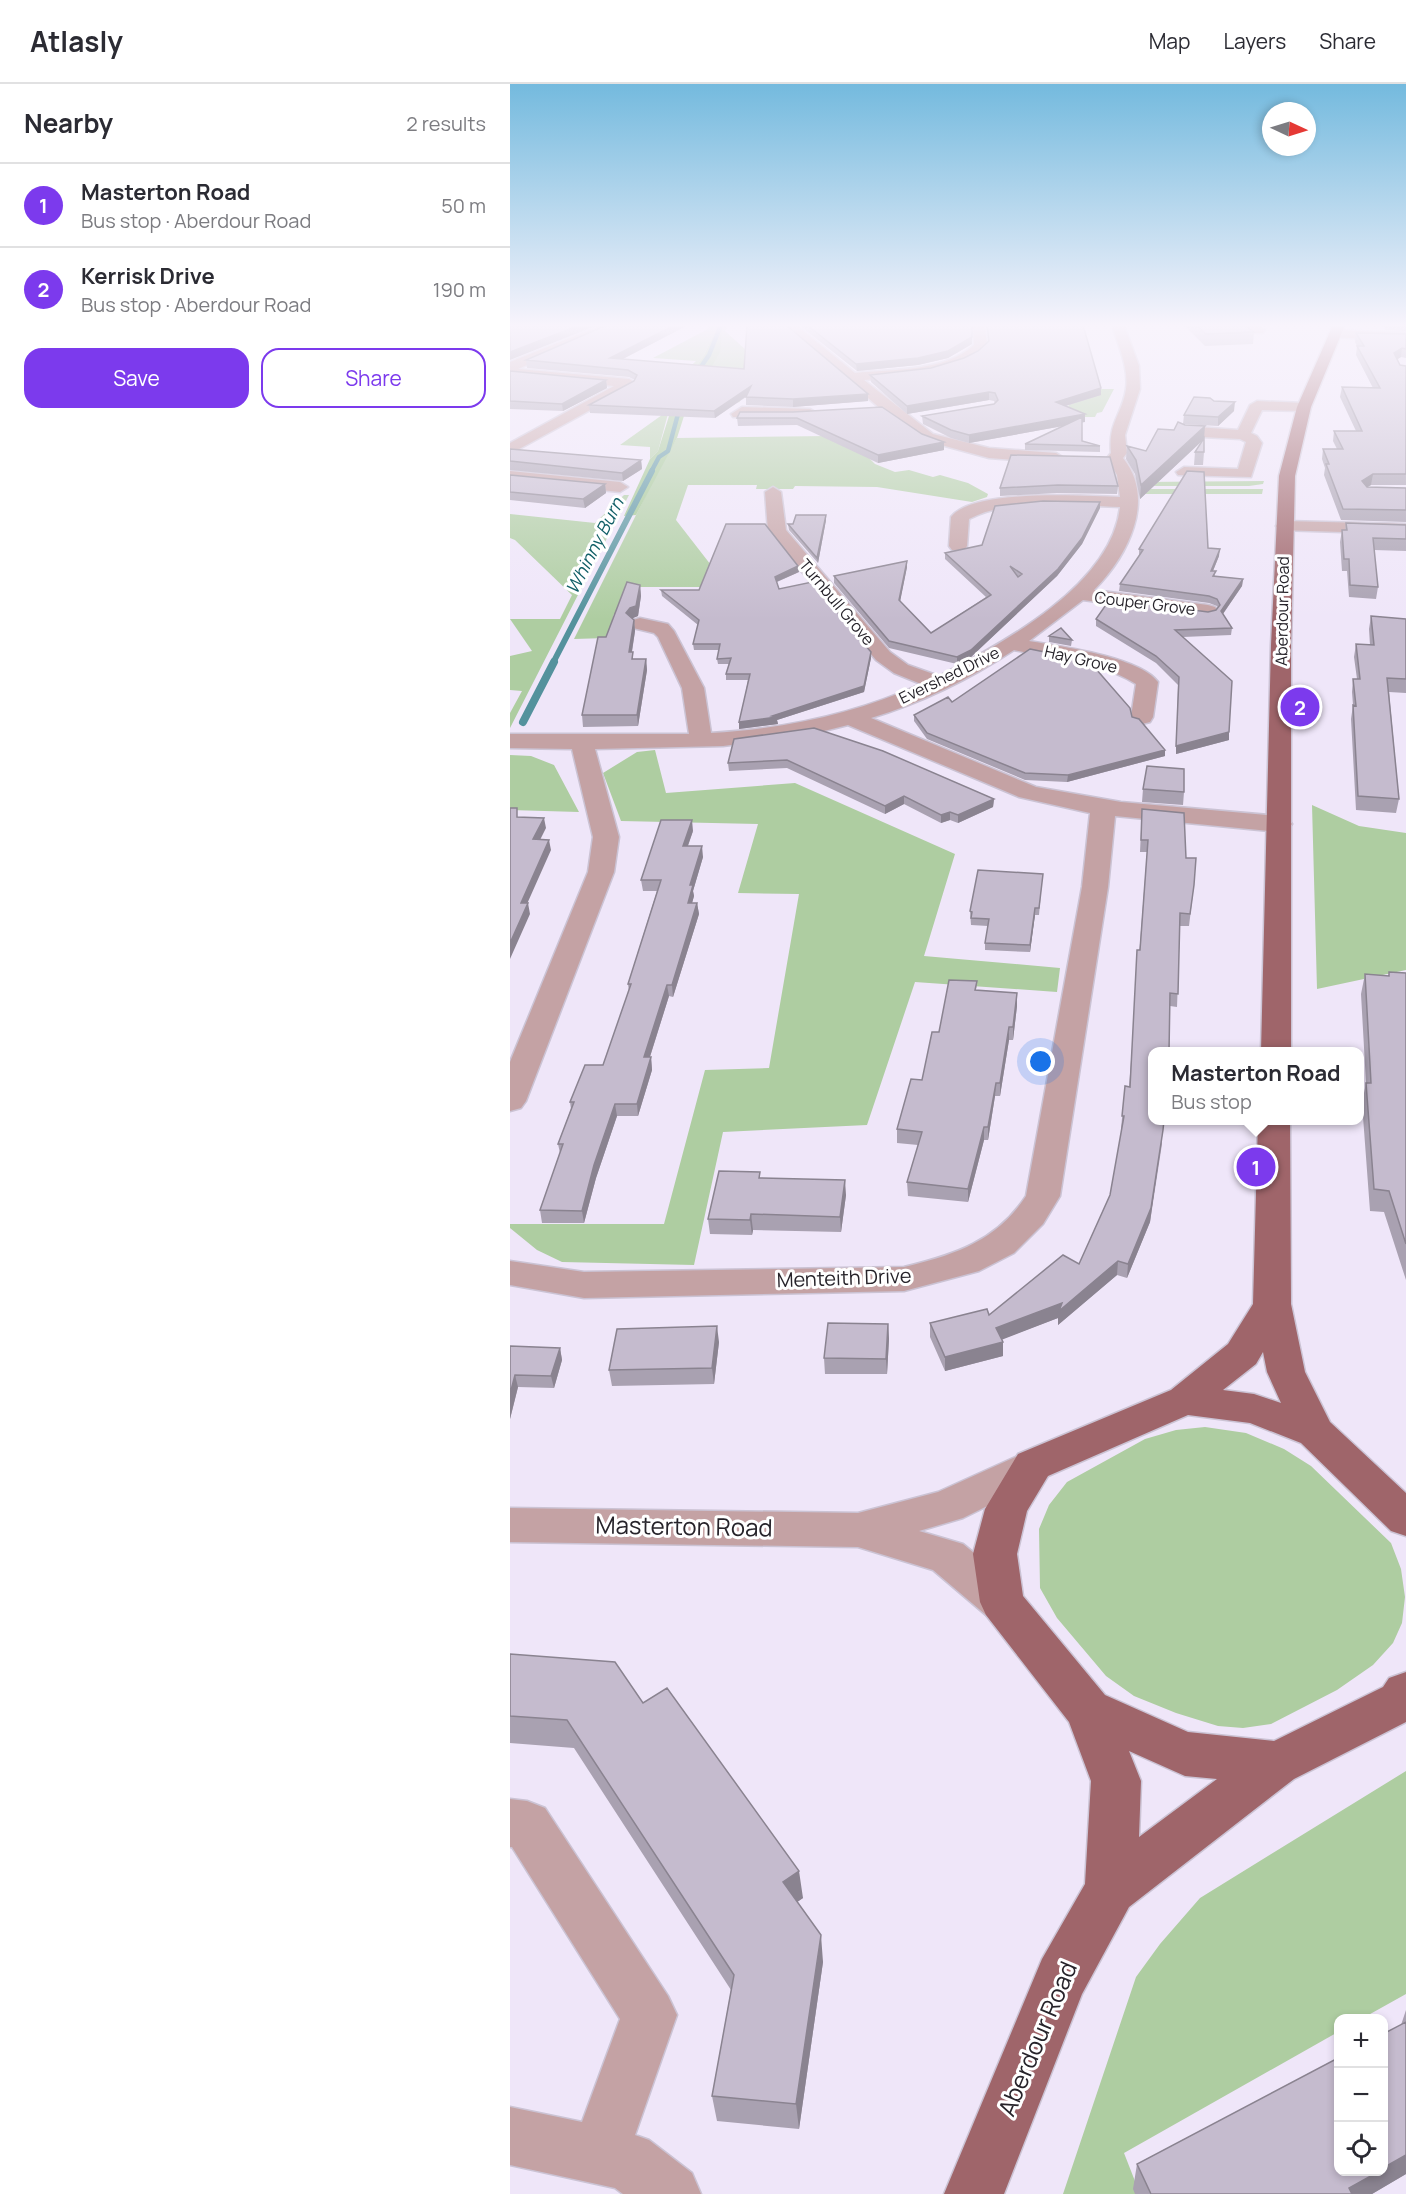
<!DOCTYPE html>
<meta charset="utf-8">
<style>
:root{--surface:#fff;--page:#f7f7f7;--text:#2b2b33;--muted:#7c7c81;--line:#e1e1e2;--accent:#7c3aed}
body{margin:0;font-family:Manrope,sans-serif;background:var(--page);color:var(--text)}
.controls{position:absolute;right:18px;bottom:18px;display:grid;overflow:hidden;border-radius:12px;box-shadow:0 3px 9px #0003}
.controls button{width:54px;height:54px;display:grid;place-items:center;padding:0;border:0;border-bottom:2px solid var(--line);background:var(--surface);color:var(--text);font:30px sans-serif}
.compass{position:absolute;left:752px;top:18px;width:54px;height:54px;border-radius:50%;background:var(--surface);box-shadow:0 3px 9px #0003;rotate:94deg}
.you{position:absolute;left:531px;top:978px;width:21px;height:21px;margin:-15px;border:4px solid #fff;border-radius:50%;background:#1a73e8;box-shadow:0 0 0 9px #1a73e833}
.badge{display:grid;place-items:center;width:39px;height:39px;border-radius:50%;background:var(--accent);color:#fff;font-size:20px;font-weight:700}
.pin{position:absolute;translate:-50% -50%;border:3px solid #fff;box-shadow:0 2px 6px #0006}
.popup{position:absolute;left:638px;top:963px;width:216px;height:78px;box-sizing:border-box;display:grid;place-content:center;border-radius:12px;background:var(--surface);filter:drop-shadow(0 2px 4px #0005);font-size:20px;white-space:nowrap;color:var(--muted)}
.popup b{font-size:22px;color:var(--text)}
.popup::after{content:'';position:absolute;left:50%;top:100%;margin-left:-12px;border:12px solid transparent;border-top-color:var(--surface)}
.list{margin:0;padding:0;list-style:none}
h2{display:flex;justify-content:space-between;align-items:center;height:78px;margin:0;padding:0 24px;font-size:26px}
h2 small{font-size:20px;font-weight:400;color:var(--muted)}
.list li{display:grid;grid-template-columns:39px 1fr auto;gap:18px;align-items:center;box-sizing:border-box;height:84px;padding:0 24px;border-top:2px solid var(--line)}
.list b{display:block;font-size:22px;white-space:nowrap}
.list p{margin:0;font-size:20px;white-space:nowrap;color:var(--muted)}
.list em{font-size:20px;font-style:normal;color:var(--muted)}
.actions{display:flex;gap:12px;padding:18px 24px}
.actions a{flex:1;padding:14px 0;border:2px solid var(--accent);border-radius:18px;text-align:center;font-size:21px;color:var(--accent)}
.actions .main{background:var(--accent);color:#fff}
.icon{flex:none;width:33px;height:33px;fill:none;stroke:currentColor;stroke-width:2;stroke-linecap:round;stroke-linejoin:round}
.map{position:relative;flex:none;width:896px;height:2110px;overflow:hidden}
header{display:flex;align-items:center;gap:36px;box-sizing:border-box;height:84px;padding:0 30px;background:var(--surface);border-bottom:2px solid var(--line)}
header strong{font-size:28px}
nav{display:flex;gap:33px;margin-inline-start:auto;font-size:21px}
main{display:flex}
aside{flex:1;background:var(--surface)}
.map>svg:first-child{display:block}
</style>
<header>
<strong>Atlasly</strong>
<nav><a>Map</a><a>Layers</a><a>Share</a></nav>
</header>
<main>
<aside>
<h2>Nearby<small>2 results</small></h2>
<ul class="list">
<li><span class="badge">1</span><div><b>Masterton Road</b><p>Bus stop · Aberdour Road</p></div><em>50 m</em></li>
<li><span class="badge">2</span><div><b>Kerrisk Drive</b><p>Bus stop · Aberdour Road</p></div><em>190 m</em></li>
</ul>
<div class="actions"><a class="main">Save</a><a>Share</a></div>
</aside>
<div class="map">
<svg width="896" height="2110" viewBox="0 0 896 2110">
<rect width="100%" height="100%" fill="#efe6f9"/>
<path fill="#aecda1" d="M201,241h7l-14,30 -35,51 11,-30 16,-15 -43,-3 53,-28z
M213,241h5l-3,6 61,55 -56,1 10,15 -5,1 -28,-30 12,-21z
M558,305h46l-12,23 -5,1 -2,4h-26z
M159,326l-11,41 -8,8v-12l-30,-2z
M317,332l48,48 20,8 14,-2 24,7 7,-2 28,8 20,11 -1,3 -15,5 -95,-15 -82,-1 -2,3h-37l1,-4h-69l-12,35 52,67h-99l-10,27h-5l-7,24 -33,1 89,-178 14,-23 151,-2z
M754,397l-1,3 -14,2h-107l-1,-4z
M633,405h120l-1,5h-118z
M114,411h5l-119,233v-15l12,-22 -12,-1v-34l22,-5 -22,-32h50l12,-24 -57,-55 -5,-2v-24l85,9z
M145,666l11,43 129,-10 160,71 -31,102 136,12 -3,24 -142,-10 -48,143 -144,7 -29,133 -132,-3 -25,-12 -27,-22v-4h154l41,-154 64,-2 30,-174 -61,-1 20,-69 -137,-3 -18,-48 34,-21z
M0,671l21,1 23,9 25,47 -69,-2z
M802,721l47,21 47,7v137l-89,19z
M695,1343l41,6 38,16 27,17 80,77 10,26 4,28 -3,26 -9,20 -20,22 -36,25 -66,34 -28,4 -25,-2 -42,-13 -42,-17 -28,-20 -49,-58 -17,-30 -1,-59 10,-24 18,-23 78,-43 31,-9z
M896,1687v223l-43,24h-25v14l-214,121 16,41h-77l73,-217 24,-33 40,-46z"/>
<path fill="#9ec68d" d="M208,241h5l-3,27 -36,64 -7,22 -41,77 -12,1 26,-57 8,-8 11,-35v-10l35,-51z"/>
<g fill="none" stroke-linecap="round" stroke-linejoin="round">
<path stroke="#54929d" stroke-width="4.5" d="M184,293l15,-22 12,-30
M141,388l8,-15 9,-6 10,-37 -3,-9"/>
<path stroke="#54929d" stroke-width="6" d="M43,579l99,-192"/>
<path stroke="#54929d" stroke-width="8" d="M13,638l31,-60"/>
<g stroke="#cbc3d4" stroke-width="3">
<path id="minor" d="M92,241h16l-100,44 111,10 7,4 -2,3 -124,68v-11l104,-57 -104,-10v-14z
M273,241h13l59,48c37,-4 90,-1 119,-28l-1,-20h12l2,21c-23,30 -88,31 -123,34l69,54 56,14 67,5 8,5 -8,5 -67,-5 -66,-18 -41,-30z
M602,241h12l15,41 1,23 -15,46 2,18 -4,5c34,42 4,99 -29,132l114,15 7,2 3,4 -3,4 -7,2 -125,-17 -54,41c30,5 111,16 129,41l-5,35 -3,5 -8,2 -8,-2 -3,-5 5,-33c-36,-23 -81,-26 -122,-34 -44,29 -93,53 -143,68l165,69 85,15 158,14 9,3 4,5 -4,5 -9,3 -164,-16 -7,71 -48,309 -17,28 -29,29 -35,18 -75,20 -320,7 -74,-13v-24l74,11 320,-5c50,-12 93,-26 122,-71l56,-309 8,-74 -71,-16 -171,-72 -40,10 -85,11 -128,3 24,88 -5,35 -88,229 -5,7 -11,3v-49l78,-190 5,-35 -21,-88 -62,-1v-14h179l-7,-46 -24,-51 -4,-4 -21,-5 -3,-4 3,-4 7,-2 28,6 6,7 30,57 7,45c72,-4 144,-19 210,-49l-27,-11 -18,-13 -105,-125 -3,-4 -3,-39 8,-5 8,5 5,38 104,122 18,13 31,11c63,-32 173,-91 181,-169 -46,-1 -110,-10 -151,12l-2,27 -3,4h-12l-3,-4 2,-29c22,-29 135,-21 169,-20l-3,-22 -10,-17 4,-5c-3,-31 11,-38 15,-64 3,-21 -8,-44 -14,-64z
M736,241h13l6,5 -2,3h-8z
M824,246l72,3v8l-76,-4 -2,-3z
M747,317l47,2 7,4 -7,4 -42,-1 -11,23 6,3 5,7 -11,34 -73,-2 -2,-3 8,-5 54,2 8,-27 -6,-3 -56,-3 -8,-5 8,-5 54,4 12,-25z
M232,323l68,2 7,4 -7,4h-77l-2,-3z
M0,387l110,11 8,5 -8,5 -110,-11z
M775,437l121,3v10l-127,-4 -3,-4 3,-4z
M523,1365l15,5 6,11 -6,11 -85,42 -44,13 44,13 55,45 6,13 -6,13 -16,6 -16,-6 -53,-45 -75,-23 -348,-5v-34l348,5 80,-21z
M0,1715l17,2 18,7 123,188 9,19 -42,120 14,5 43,33 9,21h-78l-8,-6 -105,-23v-58l72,15 38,-103 -108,-172h-2z"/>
</g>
<g stroke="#cbc3d4" stroke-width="3">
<path id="major" d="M823,241h12l-34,82 -16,69 -4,169v407h-30l10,-407 8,-169 18,-69z
M748,1036h32l1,184 14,68 25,50 76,71v43l-15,-5 -90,-88 -51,-20 -62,-8 -140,61 -21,35 -10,43 6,42 82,99 83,37 86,9 109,-54 6,-9 17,-6v50l-112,57 -165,128 -47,87 -78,200h-60l98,-235 43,-75 6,-103 -22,-59 -83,-107 -6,-13 -7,-48 12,-45 33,-55 153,-64 57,-46 25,-40zM753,1268l4,20 14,31 -27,-9 -31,-4 33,-26zM619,1667l56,25 32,3 -78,58 2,-56z"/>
</g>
<use href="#minor" fill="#c4a2a4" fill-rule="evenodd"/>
<use href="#major" fill="#9f656a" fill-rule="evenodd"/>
</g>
<path fill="#a9a1b1" d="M97,241h81l-65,34 245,42 -75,6 -47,-2v-8l-31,21 -125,-5 -1,-8 46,-25 -6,-3 -102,-9 -1,-8z
M289,241h173v19l-24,14 -30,7 -61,6z
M477,241h96l18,70 -35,11 19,8v8h-3v19l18,5v6l-75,-2v-6l38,-18 -94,17 -18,-5 -28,-14 -1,-8 72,-12 1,-1 -1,-2 -5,-1 -82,14 -36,-32 -1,-7 61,-7 33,-10 14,-7 10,-10z
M674,241h60l10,7 -1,12 -48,2z
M873,241h23v6l-20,-1z
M846,249l50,1v24l-5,-1 -4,2 3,6 6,1v119h-35l-4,2 39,1v34l-65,-2 -17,-45 1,-7 -3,-9 1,-10h14l-4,-8 1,-10h22l-16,-34 2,-10 31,1 -17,-33 1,-9 -2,-4z
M0,287l96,9 1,8 -44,23 -53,-2z
M724,327l-16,15 -35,-2 1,-9z
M283,328l129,22 22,8v8l-66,13 -81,-38 -59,1 -1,-8z
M694,355v13l-1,13h-9l1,-13 7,-11 -62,58 -5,-25 -9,-15 1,-13 19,5z
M0,365l131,11 1,9 -19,12 -113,-11z
M501,371l107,31 -1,8 -60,-1 -57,3v-8z
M0,391l95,9 1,9 -21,15 -75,-8z
M590,424l-18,36 -25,32 -86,81 -14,7 -68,-16 -55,-65v-7l73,-9 -7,34 31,32 55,-36 -41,-38v-6l37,-8z
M316,431v5l-8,43 -29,-33 -1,-6h5z
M836,439l60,2v26l-32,-1 4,37 -2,12 -27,-2 -2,-26h-5l-2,-29 2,-12h3z
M698,464l11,8 -6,15 2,5 28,3 -1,7 -19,28 9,14 -1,7 -48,2 46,95v8l-53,14 2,-69 -22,-22 -60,-37v-7l112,-7 8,-2 2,-2 -1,-2 -8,-3 -90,-12 1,-7 19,-28v-7z
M289,488l-22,10 2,7 92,63v6l-7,34 -87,28 1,4 -39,5 9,-49h-22v-6l3,-10h-11l-1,-5 2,-9h-25l-1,-6 5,-19 -36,-29 -1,-6h38z
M130,501l1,11 -3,20 -6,2 2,2 1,11 -3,21 1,7h13l1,11 -9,56 -55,1 -1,-12z
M861,532l35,3v74l-17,-1 10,107 -3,14 -40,-3 -5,-91 2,-14 -1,-13 1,-13h4l-3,-22 2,-13 14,1 -1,-16z
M539,552l23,4 -1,6 -22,-4z
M442,618l180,15 33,39 -98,26 -42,-2 -98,-41 -13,-18v-6z
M224,655l260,60 -1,8 -35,16 -8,-3 -9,3 -37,-19 -19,10 -98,-46 -58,3 -1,-8z
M633,705l41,3 -1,13 -41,-3z
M632,725l44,49 8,27 -5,41h-9l-3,81 -7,-1 -18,46 10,92 -12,78 -23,56 -10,-3 -59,50v-7l-56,21 1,3v14l-58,15 -15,-34v-14l59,-8 90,-51 31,-69 12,-66h-1l4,-43 4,1 18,-235h-7z
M183,747l-5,15 15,11 -10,34 1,5 -2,7h5l2,11 -26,83 -4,-1 -19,61h1l1,13 -14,46h-21l-21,62 -12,45h-42l-2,-13 20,-57 -2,-9 13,-35 -1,-7 33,-37 26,-73 -1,-8 29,-93h-14l-2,-11z
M532,797l-3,34h-4l-5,37 -45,-2v-7l3,-17 -17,-1 -1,-14z
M879,888l17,1v307l-22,-68 -14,-1 -8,-108 4,-20 -5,-89 4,-20 24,2z
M467,897l-1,9 41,3v13l-4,34h-4l-9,56h-5l-7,44h-4l-16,62 -60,-6 -1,-14 11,-37 -21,-2v-14l25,-49 17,-48z
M251,1094l85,17 -5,37 -88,-2 -1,5 -42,-1 -2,-15z
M378,1240l1,15 -2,35h-62l-1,-16z
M209,1258l-5,42 -102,2 -3,-16z
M0,1262l50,2 2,12 -8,28 -36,-1 -8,32z
M0,1570l133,49 160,195 -6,4 26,60 -24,167 -82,-8 -5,-25 19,-106 -157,-242 -64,-5z
M896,1926v164l-34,20h-237l-2,-5 4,-25 264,-139z"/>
<path fill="#8a8390" d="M70,241h18l-88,35v-8z
M165,241h13l-77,40 -1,-7z
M462,253v7l-24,14 -30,7 -61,6 -1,-7z
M892,264l-1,9 -8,5 1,-9z
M96,296l1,8 -44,23 -1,-7z
M241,302v7l-36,25 -1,-7z
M591,304v7l-46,14 1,-7z
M479,308v8l-82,14v-8z
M358,310v7l-75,6v-8z
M725,318l-1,9 -16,15v-9z
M575,330v8l-116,21v-8z
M695,342l-1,13 -64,60 1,-14z
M434,358v8l-66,13v-8z
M131,376l1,9 -19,12 -1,-8z
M863,390l-2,11 -10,6 1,-10z
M95,400l1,9 -21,15 -2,-9z
M590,418v6l-18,36 -25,32 -86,81 -14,7v-7z
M316,431v5l-8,43 -1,-5z
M710,465l-1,7 -9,22 1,-7z
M397,477v6l-8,40v-7z
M288,482l1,6 -23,10 -1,-5z
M733,495l-1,7 -22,32 1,-7z
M130,501l1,11 -3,20 -7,3 -5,-6z
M124,536l1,11 -5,32 -1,-11z
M361,568v6l-7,34 -87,28 1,4 -39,5v-7l33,-6z
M136,575l1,11 -9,56 -1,-11z
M719,648v8l-53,14v-8z
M655,666v6l-98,26 1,-7z
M394,712v8l-19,10v-8z
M484,715l-1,8 -35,16v-8z
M440,728v8l-9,3v-8z
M34,734l2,10 -11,22 -2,-11z
M182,736l1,11 -9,25 -1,-10z
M39,756l2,10 -28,63 -2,-10z
M192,762l1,11 -10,34 1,5 -5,18 -1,-11 2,-18z
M18,819l2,11 -20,45v-16z
M187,819l2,11 -26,83 -1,-12z
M525,824v7l-5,37v-7z
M157,901l2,11 -23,73 -2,-12z
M507,909v13l-4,34v-13z
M499,943v13l-9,56v-13z
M141,973l1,13 -14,46 -1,-12z
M486,999l-1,13 -7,44v-13z
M105,1020l2,12 -21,62 -12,45 -2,-12 12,-46z
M474,1043v13l-16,62v-13z
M653,1046l-13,92 -23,56 1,-14z
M335,1096l1,15 -5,37 -1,-15z
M241,1130l2,16 -1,5 -2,-15z
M608,1177l-1,14 -59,50v-7l-62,24v-14z
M378,1240l1,15 -2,35 -1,-15z
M207,1242l2,16 -5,42 -2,-16z
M493,1258v14l-58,15v-14z
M50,1264l2,12 -8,28 -3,-12z
M5,1291l3,12 -8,32v-25z
M289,1787l4,27 -16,11 -4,-27z
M311,1851l2,27 -24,167 -3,-25z
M896,2071v19l-34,20h-26l3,-6 29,-16h5v-4z"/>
<path fill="#c5bbce" stroke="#8a8390" stroke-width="1.5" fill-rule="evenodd" d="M0,241h70l-70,27z
M97,241h68l-65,33 134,11 3,-44h39l82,69 -75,5 -47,-2 5,-11 -37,25 -125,-6 45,-24 3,-6 -9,-5 -102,-10z
M297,241h165v12l-24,14 -30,7 -62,6z
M477,241h96l18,63 -45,14 29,12 -116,21 -18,-5 -29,-14 72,-12 4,-4 -3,-7 -6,-1 -82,14 -37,-31 61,-7 33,-10 14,-7 11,-10z
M686,241h48l10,7 -48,2z
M846,249l50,1v15l-4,-1 -8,5 6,12 6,1v108h-33l-11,7 5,6 39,1v22l-63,-1 -17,-45h3l-6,-15h20l-9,-18h28l-20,-44 38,1 -23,-42h7z
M0,287l96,9 -44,24 -52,-3z
M684,313l16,1 4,3 21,1 -17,15 -34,-2z
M372,323l40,27 22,8 -66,13 -81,-37h-60l3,-6h53z
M572,333v24l18,5 -75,-2z
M668,338l7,3 20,1 -64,59 -5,-25 -9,-14 19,5 12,-22 16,1z
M694,354v14h-9z
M0,365l131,11 -19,13 -112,-12z
M501,371l99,2 8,29 -60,-1 -58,3z
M677,387l17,1 4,76 12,1 -9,22h5l-3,5 30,3 -22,32 11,17 -57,2 57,51 -3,51 -53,14 3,-69 -23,-21 -60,-37 14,-20 98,13 8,-2 4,-5 -3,-6 -8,-3 -89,-12 23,-34 -4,-1z
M0,391l95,9 -22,15 -73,-7z
M533,417l57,1 -18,36 -24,31 -87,81 -14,7 -68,-16 -55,-65 73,-15 -8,39 32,33 60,-38 -46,-42 37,-8 13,-39zM500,482l12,8 -4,3z
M286,431h30l-9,43 -29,-34h5z
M836,439l60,2v14l-33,-1 5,49 -28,-2 -1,-26h-5l-2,-29h5z
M216,440h39l33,42 -23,11 4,12 33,-7 59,70 -7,34 -92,30 5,1 -38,5 11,-48h-24l5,-16 -14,1 3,-15h-27l6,-24 -38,-30h38z
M117,498l13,3 -4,21 -6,2 -4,5 8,7 -5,32h4l-1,7h14l-9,56h-55l16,-78h8z
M861,532l35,3v60l-19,-1 12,121 -41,-3 -5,-91 3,1 -3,-27h7l-4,-35 18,1z
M551,544l11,12 -23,-4z
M520,565l59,12 41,47 2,9 7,2 26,31 -97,25 -43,-2 -98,-40 -13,-18 34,-18 4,5z
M304,644l69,23 111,48 -36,16 -8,-3 -9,3 -37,-19 -19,10 -98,-46 -59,3 6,-24z
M637,682l37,3v23l-41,-3z
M0,724h7v9l27,1 -11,21 16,1 -28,63h7l-18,40z
M632,725l42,4 2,45h10l-2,27 -4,29 -10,-1 -2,81 -8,-1 -1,59h-17v68h12l-1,10 -12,78 -23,56 -10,-3 -59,50 3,-8 -66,25 7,14 -58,15 -15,-34 57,-14 2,6 74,-60 16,9 31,-69 14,-79h-2l3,-30 5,1 7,-137h3l8,-110h-7z
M151,736h31l-9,26h19l-12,39h3l-5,18h9l-25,82h-5l-23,72h7l-14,47h-22l-21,61 -12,46 -42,-1 23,-66h-5l16,-42h-4l15,-37h18l28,-81h-3l33,-104h-20z
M468,786l65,4 -4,34h-4l-5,37 -45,-2 4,-24 -18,-1 1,-6 -2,-1z
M879,888l17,1v271l-17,-53 -15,-2 -8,-106h5l-6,-109 24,2z
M439,896l28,1 -2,9 42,3 -4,34h-4l-9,56h-4l-8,44h-4l-16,62 -61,-7 15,-50 -25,-3 14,-50 11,1 10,-48h7z
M209,1087l41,1 -1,6 86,2 -5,37 -89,-3 -1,6 -42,-1z
M318,1239l60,1 -2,35 -62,-1z
M207,1242l-5,42 -103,2 8,-41z
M0,1262l50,2 -9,28 -36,-1 -5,19z
M0,1570l105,8 28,41 24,-15 132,183 -16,11 38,53 -25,169 -84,-8 22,-121 -167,-255 -57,-4z
M896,1938v133l-23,13v-134z
M828,1974v114h40l-29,16 3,6h-201l-14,-30z"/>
<linearGradient id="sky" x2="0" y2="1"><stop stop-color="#74bade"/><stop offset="0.45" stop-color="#f8f4fc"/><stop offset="1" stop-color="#f8f4fc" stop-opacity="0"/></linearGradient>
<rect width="896" height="536" fill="url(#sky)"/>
<g text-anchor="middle" stroke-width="6" stroke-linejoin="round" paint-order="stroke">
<g font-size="16" fill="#26232a" stroke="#fff">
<text transform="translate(327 518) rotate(50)" y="6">Turnbull Grove</text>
<text transform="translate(635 519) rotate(7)" y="6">Couper Grove</text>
<text transform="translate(772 527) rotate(-89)" y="6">Aberdour Road</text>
<text transform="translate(571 575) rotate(13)" y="6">Hay Grove</text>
<text transform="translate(439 591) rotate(-26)" y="6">Evershed Drive</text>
</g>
<g font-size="18" font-style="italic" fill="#115f67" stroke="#fff">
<text transform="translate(85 462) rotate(-63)" y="6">Whinny Burn</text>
</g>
<g font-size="20" fill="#26232a" stroke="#fff">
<text transform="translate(334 1194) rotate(-2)" y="7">Menteith Drive</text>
</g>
<g font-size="24" fill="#26232a" stroke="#fff">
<text transform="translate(174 1443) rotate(1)" y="8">Masterton Road</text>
<text transform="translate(528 1955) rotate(-67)" y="8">Aberdour Road</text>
</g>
</g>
</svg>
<div class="controls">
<button>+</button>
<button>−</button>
<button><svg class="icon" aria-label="locate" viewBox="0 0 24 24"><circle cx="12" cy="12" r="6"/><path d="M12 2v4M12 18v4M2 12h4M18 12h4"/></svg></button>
</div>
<svg class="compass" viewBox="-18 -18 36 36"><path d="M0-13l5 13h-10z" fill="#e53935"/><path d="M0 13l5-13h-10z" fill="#7c7c81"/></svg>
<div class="you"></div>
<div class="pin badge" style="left:746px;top:1083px">1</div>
<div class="popup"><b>Masterton Road</b>Bus stop</div>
<div class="pin badge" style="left:790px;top:623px">2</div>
</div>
</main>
